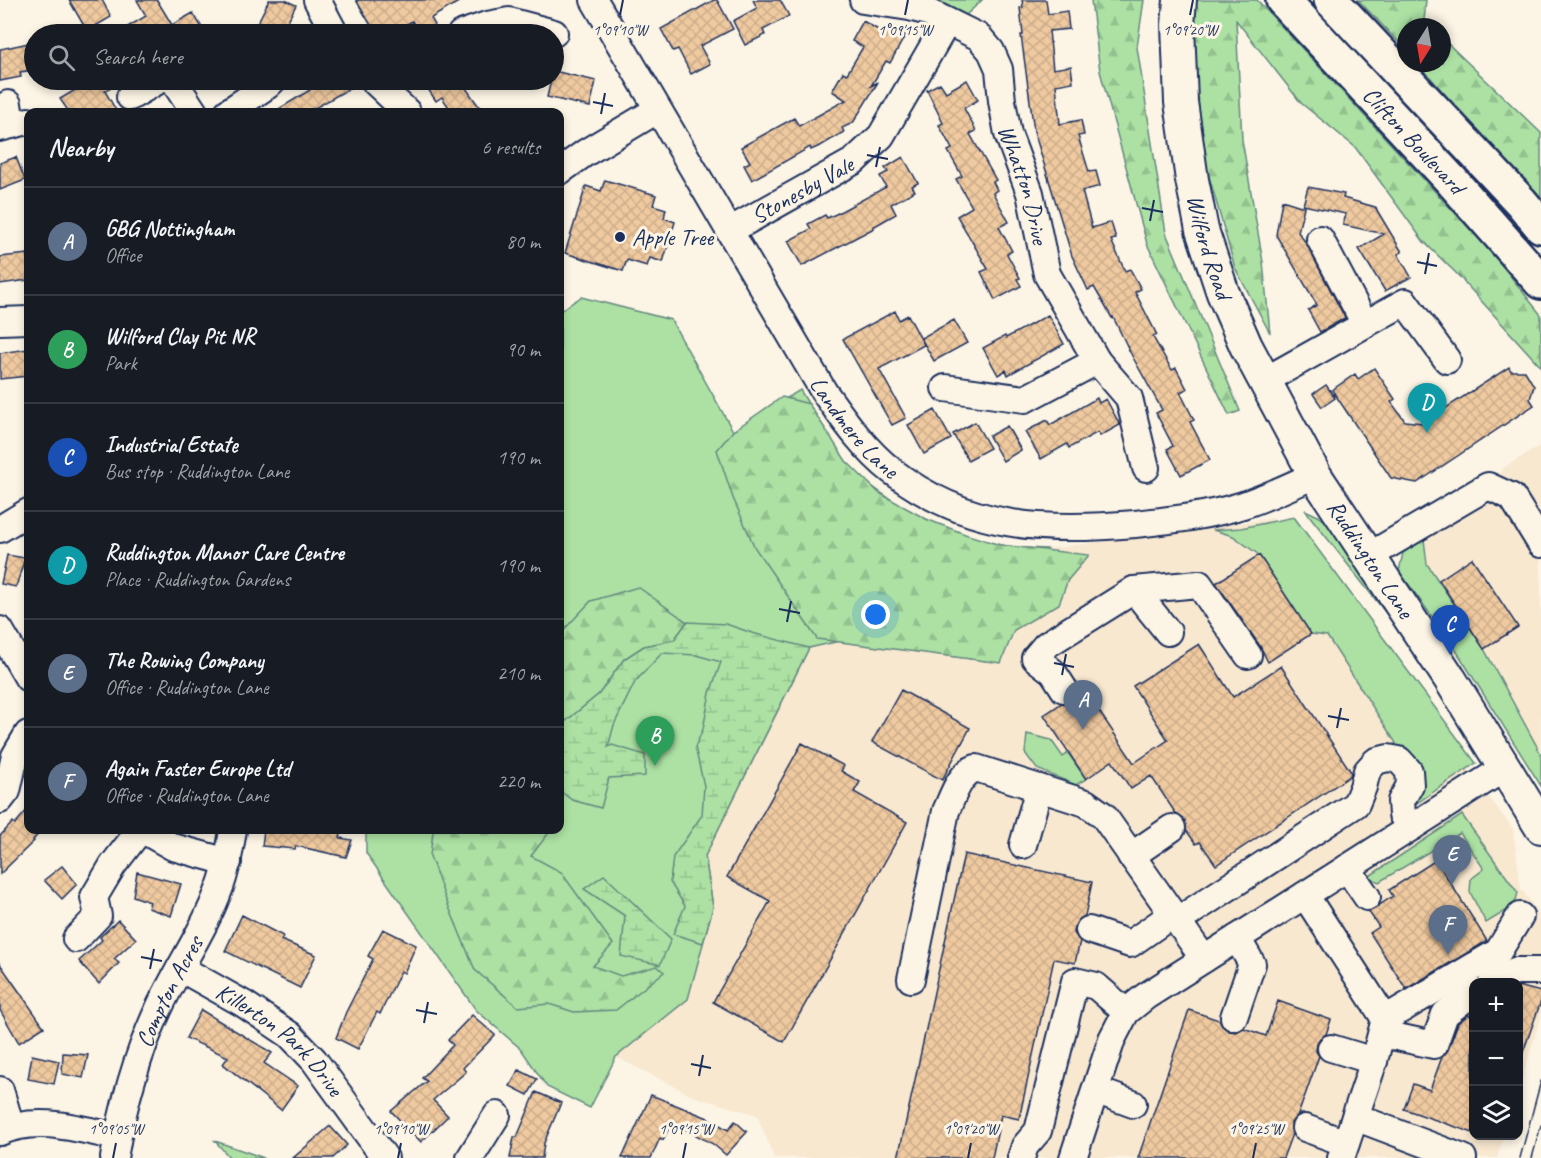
<!DOCTYPE html>
<meta charset="utf-8">
<style>
:root{--surface:#171b24;--page:#20242c;--text:#f1f3f6;--muted:#9ea1a6;--line:#363941;--accent:#919bb2}
body{margin:0;font-family:Caveat,sans-serif;background:var(--page);color:var(--text)}
.controls{position:absolute;right:18px;bottom:18px;display:grid;overflow:hidden;border-radius:12px;box-shadow:0 3px 9px #0003}
.controls button{width:54px;height:54px;display:grid;place-items:center;padding:0;border:0;border-bottom:2px solid var(--line);background:var(--surface);color:var(--text);font:30px sans-serif}
.compass{position:absolute;left:1397px;top:18px;width:54px;height:54px;border-radius:50%;background:var(--surface);box-shadow:0 3px 9px #0003;rotate:191deg}
.you{position:absolute;left:876px;top:615px;width:21px;height:21px;margin:-15px;border:4px solid #fff;border-radius:50%;background:#1a73e8;box-shadow:0 0 0 9px #1a73e833}
.badge{display:grid;place-items:center;width:39px;height:39px;border-radius:50%;background:var(--accent);color:#fff;font-size:20px;font-weight:700}
.pin{position:absolute;translate:-50% -50px;filter:drop-shadow(0 2px 3px #0008)}
.pin::after{content:'';position:absolute;top:32px;width:21px;height:18px;background:inherit;clip-path:polygon(0 0,100% 0,50% 100%)}
.list{margin:0;padding:0;list-style:none}
h2{display:flex;justify-content:space-between;align-items:center;height:78px;margin:0;padding:0 24px;font-size:26px}
h2 small{font-size:20px;font-weight:400;color:var(--muted)}
.list li{display:grid;grid-template-columns:39px 1fr auto;gap:18px;align-items:center;box-sizing:border-box;height:108px;padding:0 24px;border-top:2px solid var(--line)}
.list b{display:block;font-size:22px;white-space:nowrap}
.list p{margin:0;font-size:20px;white-space:nowrap;color:var(--muted)}
.list em{font-size:20px;font-style:normal;color:var(--muted)}
.icon{flex:none;width:33px;height:33px;fill:none;stroke:currentColor;stroke-width:2;stroke-linecap:round;stroke-linejoin:round}
.map{position:relative;flex:none;width:1541px;height:1158px;overflow:hidden}
.search{position:absolute;background:var(--surface);box-shadow:0 3px 9px #0003;left:24px;top:24px;width:540px;height:66px;display:flex;align-items:center;gap:15px;box-sizing:border-box;padding:0 21px;border-radius:33px;color:var(--muted);font-size:22px}
.panel{position:absolute;background:var(--surface);box-shadow:0 3px 9px #0003;left:24px;top:108px;width:540px;height:726px;border-radius:12px}
.map>svg:first-child{display:block}
</style>
<div class="map">
<svg width="1541" height="1158" viewBox="0 0 1541 1158">
<defs>
<pattern id="forest-firs" width="22" height="20" patternUnits="userSpaceOnUse" patternTransform="scale(1.5)"><rect width="22" height="20" fill="#ace1a3"/><path d="M5 1l3.5 6h-7zM16 11l3.5 6h-7z" fill="#93c18f"/></pattern>
<pattern id="wetland-marsh" width="20" height="14" patternUnits="userSpaceOnUse" patternTransform="scale(1.5)"><rect width="20" height="14" fill="#ace1a3"/><path d="M1 5h8M5 5V1M11 12h8M15 12V8" fill="none" stroke="#93c18f"/></pattern>
<pattern id="building-cross-hatch" width="8" height="8" patternUnits="userSpaceOnUse" patternTransform="scale(1.5)"><rect width="8" height="8" fill="#efc99f"/><path d="M0 0l8 8M0 8l8-8" fill="none" stroke="#ccad8b"/></pattern>
</defs>
<rect width="100%" height="100%" fill="#fcf5e5"/>
<filter id="ink" filterUnits="userSpaceOnUse"><feTurbulence type="fractalNoise" baseFrequency=".0167" numOctaves="2"/><feDisplacementMap in="SourceGraphic" scale="12" xChannelSelector="R" yChannelSelector="G"/><feConvolveMatrix kernelMatrix="1 2 1 2 8 2 1 2 1" color-interpolation-filters="sRGB"/></filter>
<g filter="url(#ink)">
<path fill="#f8e8d0" d="M1541,445v309l-57,-105 -57,-85 -2,-29 64,-36 14,-31z
M1273,518l181,232 59,79 8,59 20,29v100l-22,72 -1,-107h-44v154h30l-7,22h-723l-17,-43 -62,-18 -79,-40 72,-59 25,-91 -8,-51 104,-208 31,-7 146,20 34,-82 27,-30z"/>
<path fill="#ace1a3" stroke="#648880" stroke-width="1.5" d="M937,0h45l-16,15z
M581,297l90,23 62,111 67,-41c14,23 28,48 45,70 30,39 107,76 156,85 15,3 30,3 46,4l-61,112 -146,-20 -31,7 -104,208 8,51 -25,92 -72,58 -26,51 -43,-21 -26,-38 -45,-39 -110,-157v-23h194v-519z
M1305,510l13,6 18,13 57,86 -4,2z
M1294,517l182,246 -68,46 11,-26 -35,-31 12,-9 -69,-107 -16,-2 -52,-79 -26,-19 -20,-6 28,-2z
M1424,539l3,25 57,85 57,105v32l-87,-139 -55,-76 4,-18z
M1027,734l24,6 12,17 5,-4 18,26 -10,6 -39,-16 -12,-16z
M1462,815l56,78 -4,13 -28,17 -16,-31 1,-13 13,-10 -24,-36 -81,49 -11,-5z
M215,1141l49,17h-34z"/>
<path fill="url(#forest-firs)" stroke="#648880" stroke-width="1.5" d="M1091,0h53l-7,47 29,186 74,178 -11,4 -82,-171 -47,-173z
M1188,0h69l236,254 48,61v52l-85,-94 -32,-31 -69,-95 -54,-44 -65,-83 6,120 21,122 7,71 -35,-65 -36,-127z
M1358,0h68l-2,21 6,6h-24v23z
M1442,38l99,95v73l-123,-143h24z
M782,397l27,7 37,57 33,32 47,26 39,15 35,11 89,10 -21,25 -9,24 -45,26 -13,33 -184,-24 -62,-91 -22,-50 -16,-48 16,-19z
M638,587l49,35 -13,18 -30,6 -20,13 -25,35 -39,32v-92l31,-33z
M436,830h115l-20,26 30,16 52,72 -20,22 28,10 36,-10 7,6 -48,38 -42,2 -25,-8 -31,3 -43,-37 -31,-75 -14,-39 3,-24z"/>
<path fill="url(#wetland-marsh)" stroke="#648880" stroke-width="1.5" d="M687,622l39,2 26,9 57,15 -104,208 8,51 -10,36 -30,-9 12,-28 -15,-24 3,-25 29,-42 2,-29 -9,-39 8,-18 7,-36 11,-31 -25,-7 -34,-2 -27,29 -21,43 -6,22 4,-2 33,10v21l-36,2 -8,30 -29,-8 -12,-9v-65l39,-32 25,-35 20,-13 30,-6z
M604,875l67,64 -11,26 -39,-9 4,-40 -41,-27z"/>
<path fill="url(#building-cross-hatch)" stroke="#1b2f5e" stroke-width="1.5" d="M69,0h33l9,17 -24,14z
M137,0h20l15,25 21,-12 13,21h-90l30,-18z
M269,0h16l11,5 -15,29h-29z
M356,0h106l-31,18 4,7 -15,9 -8,-13 -22,13h-14z
M714,0h3l16,29 -33,17 10,18 -19,10 -13,-25 -5,2 -12,-22z
M753,0h27l9,16 -26,14 2,5 -20,10 -12,-24 24,-13z
M1022,0h24l2,14 19,-3 2,18 -20,2 4,38 18,-3 2,16 -17,3 4,39 21,-4 3,15 -6,1 11,36 7,-1 4,15 -18,5 10,37 19,-6 5,17 -5,1 14,31 5,-2 11,20 -6,3 22,43 -4,2 19,33 4,-2 11,21 -7,3 14,28 -4,2 20,38 -29,15 -14,-26 6,-3 -17,-33 6,-3 -31,-56 -18,-37 -1,1 -18,-31 -6,3 -16,-34 -38,-125 -13,-96h2l-3,-27 3,-1z
M863,21l22,13 6,-9 15,9 -16,29 -4,-2 -15,25 7,-4 -25,41 -11,5 2,4 -22,13 -11,5 -1,-3 -58,33 -8,-15 6,-3 -9,-15 53,-29 5,8 47,-26 -14,-9 11,-19 4,2 16,-27 -11,-6z
M34,42v28l-14,2 1,5 -21,4v-32z
M554,71l42,10 -6,26 -43,-10 4,-17h3z
M92,80h32l-19,11 12,21h-48l-9,-13z
M304,80h54l1,3 -51,29h-34l36,-22z
M422,80h49l-8,4 20,28h-31l-10,-15 -6,4z
M967,80l11,20 -14,8 12,23 -6,3 26,46 -3,2 4,8 -4,3 16,29 -10,5 13,24 -5,3 13,24 -3,1 4,7 -26,14 -14,-28 7,-3 -31,-53 15,-9 -16,-28 6,-3 -14,-25 4,-2 -13,-24 4,-2 -16,-33 13,-7 6,9z
M16,157l9,23 -25,10v-27z
M903,157l15,26 -6,3 3,5 -24,13 5,10 -23,13 1,1 -72,38 -14,-25 23,-12 -3,-5 17,-9 2,3 9,-4 50,-27 -6,-11 8,-4 -3,-4z
M605,180l51,15 -3,10 13,4 -2,9 11,4 -12,40 -13,-4 -3,8 -20,-6 -4,11 -58,-18 21,-67 15,5z
M1308,187l36,7 -1,4 32,9 27,45 -4,2 13,23 -26,14 -26,-42 25,-15 -41,-9 3,-11 -43,-9z
M1282,200l22,7 -6,25 8,11 39,75 -25,14 -12,-22 9,-5 -41,-70z
M28,254v26l-28,4v-27z
M895,311l4,9 9,-5 16,30 -45,24 27,49 -14,7 -49,-86z
M1048,315l16,29 -56,31 -2,-5 -8,5 -15,-27 22,-12 1,2z
M954,320l13,23 -33,18 -13,-23z
M28,349v27l-28,3v-26z
M1509,367l2,4h14l9,15 -4,13 4,6 -117,78 -26,-5 -59,-88 23,-16 3,5 16,-11 21,31 -4,3 14,19 18,2z
M1326,385l9,13 -13,9 -9,-13z
M1097,398l2,5 7,-4 14,26 -20,11 -2,-4 -29,16 -2,-4 -26,15 -16,-27 22,-12 3,5z
M935,410l16,29 -27,15 -16,-29z
M975,422l15,26 -22,12 -15,-26z
M1007,426l14,24 -18,11 -14,-25z
M7,555l18,3 -9,29 -15,-3z
M1259,555l52,79 -43,28 -8,-16 -44,-63z
M1472,558l46,69 -34,22 -45,-69z
M1199,644l34,53 48,-31 70,106 -1,4 -134,89 -16,-23 -4,2 -10,-14 -1,-10 -9,-6 -25,-38 -20,13 -19,-28 -26,18 -42,-64 18,-12 11,-2 5,-8 6,-4 50,74 34,-23 -35,-54z
M901,690l69,38 -28,52 -70,-38z
M802,743l42,23 -3,5 19,11 -6,10 53,30 -123,220 -71,-40 57,-101 -43,-24z
M28,809v21h14l-9,10 1,1 -34,33v-38l13,-14 2,2z
M264,830h78l-2,8 12,2 -6,17 -50,-11 -1,3 -33,-3z
M964,854l128,28 -7,34 -6,3 -4,7 -1,7 6,8 -5,22 -21,-4 -35,160 -18,-4 -9,43h-94z
M1436,860l51,81 -81,48 -36,-56 9,-6 -10,-15 24,-16 -4,-6z
M62,866l15,18 -15,15 -18,-19z
M137,872l44,12 -10,32 -23,-8 2,-6 -17,-6z
M242,915l41,21 -2,4 35,15 -16,33 -75,-37z
M118,920l18,19 -22,20 5,4 -20,21 -20,-23 23,-21 -2,-3z
M383,929l33,16 -12,28 -3,-2 -21,43 -3,-2 -19,37 -22,-11 10,-26 27,-53 -5,-3z
M0,964l44,63 -25,16 -19,-33z
M1518,986l23,6v9l-20,57h-3z
M1278,1001l53,19 -5,14 -6,4 -3,5 -1,8 3,5 -21,59 -7,8 1,11 -9,24h-145l51,-148 30,10 3,6 7,5 7,1 8,-4 22,8z
M201,1010l71,43 -8,10 34,23 -17,24 -58,-46 5,-7 -42,-19z
M472,1015l23,20 -32,33 3,4 -33,28 15,16 -27,26 -30,-31 36,-30 -5,-3 31,-33 -5,-5z
M1468,1015l5,2v116l-69,-24 9,-25 17,6 12,-33 6,-7 10,-27z
M63,1053l25,2 -5,23 -21,-4z
M32,1055l27,6 -5,23 -26,-5z
M519,1070l18,9 -9,16 -18,-9z
M536,1092l25,11 -17,40 -2,15h-32l4,-21h3z
M651,1095l57,23 20,12 7,-9 12,11 -21,23 -13,-11 -41,-22 -9,18 -3,-2 -9,20h-29z
M330,1126l17,19 -14,13h-40z"/>
<g fill="none" stroke-linecap="round" stroke-linejoin="round">
<g stroke="#1b2f5e" stroke-width="30">
<g id="minor">
<path d="M317,0l18,34"/>
<path id="s1" d="M594,0l230,392c20,28 41,58 68,79 75,58 153,61 243,53 37,-4 74,-8 108,-19 25,-8 49,-20 72,-30"/>
<path id="s2" d="M863,0l46,7 19,5 51,25 12,14 8,18 3,32 6,33 22,59 17,81 50,87 32,37 17,70"/>
<path d="M461,34l26,-9 22,-4 45,12"/>
<path d="M173,80l21,32"/>
<path d="M373,80l34,32"/>
<path d="M130,97l29,-17"/>
<path d="M8,104l3,21"/>
<path d="M228,112l40,-27 5,-5"/>
<path d="M0,128l28,-7"/>
<path d="M560,171l25,-18 72,-43"/>
<path id="s3" d="M729,231l125,-70 27,-25 66,-114"/>
<path d="M1320,239l45,85"/>
<path d="M0,321l28,-1"/>
<path d="M1264,381l141,-79 42,58"/>
<path d="M945,388l80,11 72,-38"/>
<path d="M0,529l28,-17"/>
<path d="M1369,556l119,-70 24,11 29,47"/>
<path d="M1134,590l65,-6 49,71"/>
<path d="M0,630l28,48"/>
<path d="M1064,689l-11,-17 -18,-14 11,-13 88,-55 34,42"/>
<path d="M0,800l7,-9 8,-35 13,-22"/>
<path d="M143,830l30,17 55,15"/>
<path d="M1023,845l16,-57"/>
<path d="M1131,856l41,-28"/>
<path d="M1347,868l20,29"/>
<path d="M1305,895l80,124 -11,42 -33,97"/>
<path d="M1177,921l179,-117 7,-17 4,-16 9,-10 12,-3 11,2 10,11 1,14 -9,16 1,14 10,12"/>
<path d="M1089,930l41,14 43,-30"/>
<path d="M76,939l22,-23 -4,-19 19,-32 27,-35"/>
<path id="s4" d="M180,968l64,36 46,31 24,25 71,98"/>
<path d="M911,979l35,-168c7,-15 13,-37 30,-43l110,35 17,12 101,144"/>
<path d="M1492,982l23,-11h26"/>
<path d="M1234,1017l18,-53 -15,-26"/>
<path d="M1385,1019l113,-67 22,-36"/>
<path d="M1383,1034l51,11 11,-31 29,-22"/>
<path d="M1331,1048l43,13"/>
<path d="M0,1090l11,37"/>
<path d="M1095,1090l38,14"/>
<path d="M1355,1117l108,41"/>
<path d="M1305,1128l41,15"/>
<path d="M0,1132c38,-17 78,-3 117,5"/>
<path id="s5" d="M114,1158c9,-53 23,-104 46,-152 19,-40 45,-77 60,-119 7,-18 10,-38 13,-57"/>
<path d="M470,1158l27,-43"/>
<path d="M1021,1158l4,-12 13,-15 37,-150 21,5 30,26"/>
<path d="M1073,1158l39,-119 14,-27 20,-16 360,-229"/>
</g>
</g>
<g stroke="#1b2f5e" stroke-width="36">
<g id="major">
<path id="s6" d="M1180,0l-2,25 3,77 11,78 10,50 21,63 23,53 69,129 135,204 91,148"/>
</g>
</g>
<g stroke="#1b2f5e" stroke-width="38">
<g id="highway">
<path id="s7" d="M1283,0l168,180 90,102"/>
<path d="M1331,0l190,202 20,24"/>
</g>
</g>
<use href="#minor" stroke="#fcf5e5" stroke-width="26"/>
<use href="#major" stroke="#fcf5e5" stroke-width="32"/>
<use href="#highway" stroke="#fcf5e5" stroke-width="33"/>
<path stroke="#1b2f5e" stroke-width="1.5" d="M1520,1158l21,-77
M1532,1158l9,-33"/>
</g>
</g>
<path fill="none" stroke="#1b2f5e" stroke-width="2" d="M620,15l3,-15M905,15l3,-15M1190,15l3,-15M593,102l20,4M601,114l4,-21M867,155l21,4M876,167l4,-20M1142,208l21,4M1150,221l4,-21M1417,262l20,4M1425,274l4,-21M779,609l21,4M787,622l4,-21M1054,663l20,4M1062,675l4,-21M1328,716l21,4M1337,728l4,-20M141,957l21,4M150,969l4,-20M416,1010l21,4M424,1023l4,-21M691,1064l20,4M699,1076l4,-21M113,1158l3,-15M398,1158l3,-15M683,1158l3,-15M968,1158l3,-15M1253,1158l3,-15"/>
<circle fill="#1b2f5e" stroke="#fcf5e5" stroke-width="2" cx="620" cy="237" r="6"/>
<g text-anchor="middle" stroke-width="6" stroke-linejoin="round" paint-order="stroke">
<g font-size="24" fill="#1b2f5e" stroke="#fcf5e5">
<text dy="8" stroke="none"><textPath href="#s7" startOffset="192">Clifton Boulevard</textPath></text>
<text dy="8" stroke="none"><textPath href="#s2" startOffset="280">Whatton Drive</textPath></text>
<text dy="8" stroke="none"><textPath href="#s3" startOffset="84">Stonesby Vale</textPath></text>
<text dy="8" stroke="none"><textPath href="#s6" startOffset="250">Wilford Road</textPath></text>
<text dy="8" stroke="none"><textPath href="#s1" startOffset="501">Landmere Lane</textPath></text>
<text dy="8" stroke="none"><textPath href="#s6" startOffset="603">Ruddington Lane</textPath></text>
<text dy="8" stroke="none"><textPath href="#s5" startOffset="176">Compton Acres</textPath></text>
<text dy="8" stroke="none"><textPath href="#s4" startOffset="124">Killerton Park Drive</textPath></text>
</g>
<g font-size="24" fill="#1b2f5e" stroke="#fcf5e5" text-anchor="start">
<text x="632" y="245">Apple Tree</text>
</g>
</g>
<g font-size="15" text-anchor="middle" fill="#1b2f5e" stroke="#fcf5e5" stroke-width="6" stroke-linejoin="round" paint-order="stroke">
<text x="620" y="35">1°09'10"W</text>
<text x="905" y="35">1°09'15"W</text>
<text x="1190" y="35">1°09'20"W</text>
<text x="116" y="1134">1°09'05"W</text>
<text x="401" y="1134">1°09'10"W</text>
<text x="686" y="1134">1°09'15"W</text>
<text x="971" y="1134">1°09'20"W</text>
<text x="1256" y="1134">1°09'25"W</text>
</g>
</svg>
<div class="controls">
<button>+</button>
<button>−</button>
<button><svg class="icon" aria-label="layers" viewBox="0 0 24 24"><path d="M12 4l9 5-9 5-9-5zM3 14l9 5 9-5"/></svg></button>
</div>
<svg class="compass" viewBox="-18 -18 36 36"><path d="M0-13l5 13h-10z" fill="#e53935"/><path d="M0 13l5-13h-10z" fill="#9ea1a6"/></svg>
<div class="you"></div>
<div class="pin badge" style="left:1083px;top:730px;background:#5c6f8a">A</div>
<div class="pin badge" style="left:655px;top:766px;background:#2e9e5b">B</div>
<div class="pin badge" style="left:1450px;top:655px;background:#1a4fb4">C</div>
<div class="pin badge" style="left:1427px;top:433px;background:#0f9aa8">D</div>
<div class="pin badge" style="left:1452px;top:885px;background:#5c6f8a">E</div>
<div class="pin badge" style="left:1448px;top:955px;background:#5c6f8a">F</div>
<div class="search"><svg class="icon" aria-label="search" viewBox="0 0 24 24"><circle cx="10" cy="10" r="6"/><path d="M15 15l6 6"/></svg>Search here</div>
<section class="panel">
<h2>Nearby<small>6 results</small></h2>
<ul class="list">
<li><span class="badge" style="background:#5c6f8a">A</span><div><b>GBG Nottingham</b><p>Office</p></div><em>80 m</em></li>
<li><span class="badge" style="background:#2e9e5b">B</span><div><b>Wilford Clay Pit NR</b><p>Park</p></div><em>90 m</em></li>
<li><span class="badge" style="background:#1a4fb4">C</span><div><b>Industrial Estate</b><p>Bus stop · Ruddington Lane</p></div><em>190 m</em></li>
<li><span class="badge" style="background:#0f9aa8">D</span><div><b>Ruddington Manor Care Centre</b><p>Place · Ruddington Gardens</p></div><em>190 m</em></li>
<li><span class="badge" style="background:#5c6f8a">E</span><div><b>The Rowing Company</b><p>Office · Ruddington Lane</p></div><em>210 m</em></li>
<li><span class="badge" style="background:#5c6f8a">F</span><div><b>Again Faster Europe Ltd</b><p>Office · Ruddington Lane</p></div><em>220 m</em></li>
</ul>
</section>
</div>
